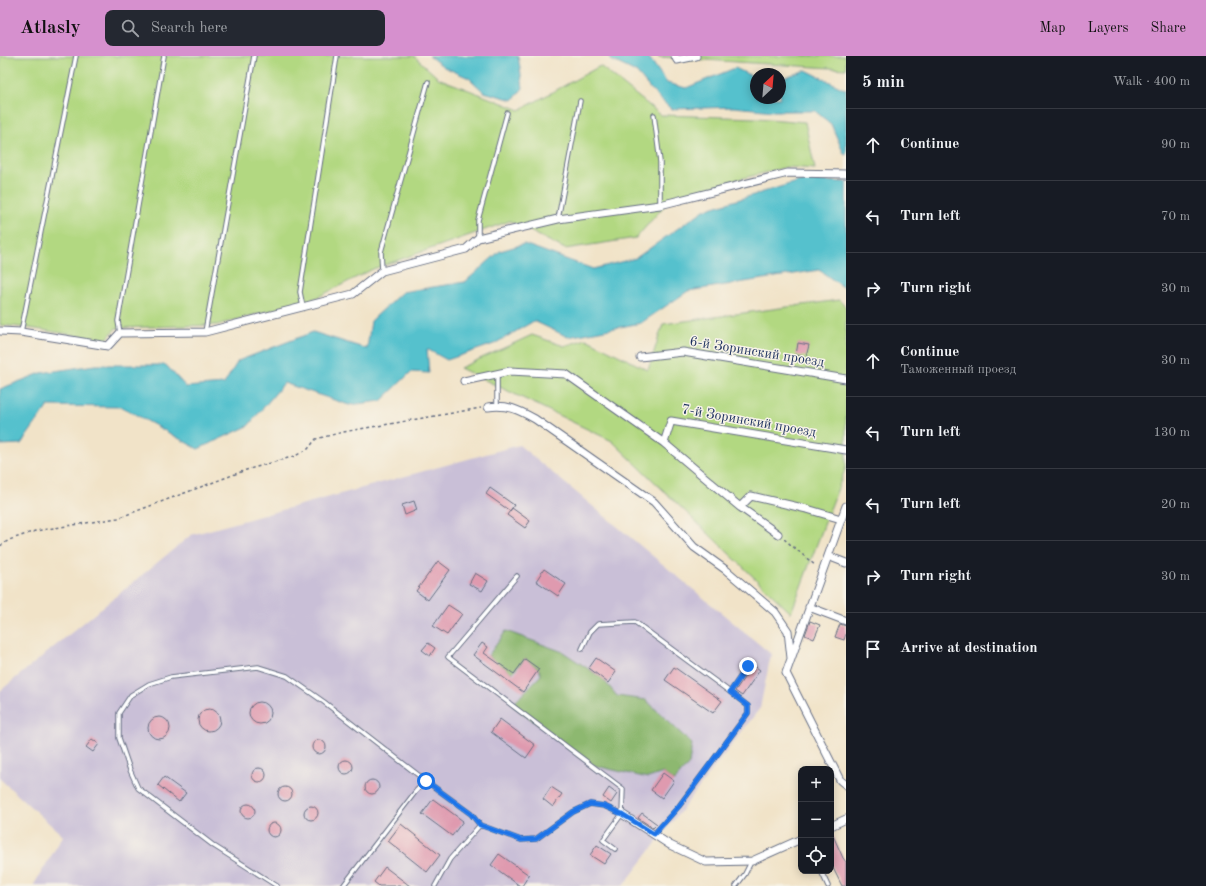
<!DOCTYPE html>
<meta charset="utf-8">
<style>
:root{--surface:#171b24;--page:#242831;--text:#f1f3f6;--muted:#9ea1a6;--line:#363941;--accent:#d690ce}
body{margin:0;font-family:"Old Standard TT",serif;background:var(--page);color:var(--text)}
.controls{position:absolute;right:12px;bottom:12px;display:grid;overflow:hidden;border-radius:8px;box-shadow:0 2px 10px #0003}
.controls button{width:36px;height:36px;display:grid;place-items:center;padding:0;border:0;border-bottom:1px solid var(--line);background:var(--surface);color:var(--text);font:20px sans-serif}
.compass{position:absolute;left:750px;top:12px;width:36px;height:36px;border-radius:50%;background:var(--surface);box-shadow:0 2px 10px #0003;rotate:26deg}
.stop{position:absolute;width:12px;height:12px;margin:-9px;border:3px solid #1a73e8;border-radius:50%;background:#fff}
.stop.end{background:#1a73e8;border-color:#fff;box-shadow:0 1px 4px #0008}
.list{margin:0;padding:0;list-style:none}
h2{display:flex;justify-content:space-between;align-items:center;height:52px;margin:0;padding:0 16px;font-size:17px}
h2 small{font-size:13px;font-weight:400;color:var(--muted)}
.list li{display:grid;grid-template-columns:26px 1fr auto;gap:12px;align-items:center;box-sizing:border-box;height:72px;padding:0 16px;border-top:1px solid var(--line)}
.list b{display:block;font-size:15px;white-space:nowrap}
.list p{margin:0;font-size:13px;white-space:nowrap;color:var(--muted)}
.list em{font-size:13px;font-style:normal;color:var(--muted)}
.icon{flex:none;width:22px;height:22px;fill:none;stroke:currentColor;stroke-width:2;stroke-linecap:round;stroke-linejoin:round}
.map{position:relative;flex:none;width:846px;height:830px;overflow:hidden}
header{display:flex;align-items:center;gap:24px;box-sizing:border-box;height:56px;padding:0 20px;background:var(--accent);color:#111}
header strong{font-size:19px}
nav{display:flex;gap:22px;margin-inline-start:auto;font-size:14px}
.search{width:280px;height:36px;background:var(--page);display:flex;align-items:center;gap:10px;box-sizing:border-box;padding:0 14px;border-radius:8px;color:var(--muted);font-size:15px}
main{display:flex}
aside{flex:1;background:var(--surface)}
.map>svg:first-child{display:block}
</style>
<header>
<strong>Atlasly</strong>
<div class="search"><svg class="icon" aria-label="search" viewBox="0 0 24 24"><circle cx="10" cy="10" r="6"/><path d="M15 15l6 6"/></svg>Search here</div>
<nav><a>Map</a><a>Layers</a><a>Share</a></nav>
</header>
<main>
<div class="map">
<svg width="846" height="830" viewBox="0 0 846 830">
<rect width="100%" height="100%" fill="#f7f3e8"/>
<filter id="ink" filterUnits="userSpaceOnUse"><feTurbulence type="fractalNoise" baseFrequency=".025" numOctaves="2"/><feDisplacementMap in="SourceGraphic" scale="8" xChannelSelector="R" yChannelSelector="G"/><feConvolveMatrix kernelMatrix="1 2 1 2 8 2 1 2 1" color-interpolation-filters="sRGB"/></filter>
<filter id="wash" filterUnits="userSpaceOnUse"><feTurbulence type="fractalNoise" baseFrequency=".012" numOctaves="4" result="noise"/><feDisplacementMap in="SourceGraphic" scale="16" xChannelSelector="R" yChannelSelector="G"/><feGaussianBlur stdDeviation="0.9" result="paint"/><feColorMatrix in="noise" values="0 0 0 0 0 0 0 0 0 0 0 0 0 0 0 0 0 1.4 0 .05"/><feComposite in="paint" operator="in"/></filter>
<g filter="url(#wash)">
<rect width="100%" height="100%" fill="#f1e3c8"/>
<path fill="#c9bfd7" d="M519,389l252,209 -11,54 -137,178h-590l30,-50 -63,-57v-88l191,-156z"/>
<path fill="#b2d881" stroke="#668470" d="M0,0h414l24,22 82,32 80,-44 61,49 96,3 48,4 10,47 -28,-2 -114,29 -37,42 -71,11 -55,-28 -137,48 -57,29 -99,27 -101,3 -10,12 -77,-12 -29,-3z
M658,0h188v13l-187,-12z
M839,244l7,7v160l-55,146 -179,-172 -152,-73 72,-33 32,11 22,-7 62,31 15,-46z"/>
<path fill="#8db86f" stroke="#547466" d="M506,575l57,21 39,26 15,18 29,4 46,44 -3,20 -15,17 -11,-8 -15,5 -56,-13 -80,-60 29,-30 -2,-6 -14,-10 -13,14 -24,-17z"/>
<path fill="#54c1cd" stroke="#387896" d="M429,0h89l5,32 -10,12 -29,-8 -15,-14 -25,-11z
M609,0h37l4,3 17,24 19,5 49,-20 21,10v20h24v-19l26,-9 38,19 2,-1v67l-2,-1 -13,-30 -16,-13h-41l-40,-4 -63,2 -18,-17 -17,-20 -25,-12z
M803,124l43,2v107l-27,-19 -131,21 -47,32 -73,14 -34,-16 -40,23 -47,16 -20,-11 2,24 -18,-1 -30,29 -32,4 -65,-22 -36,43 -50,23 -76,-42 -74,-1 -27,38 -21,1v-56l41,-16 54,-8h71l20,22 38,-3 14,-23 75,-29 54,17 4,-28 31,-29 63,-10 35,-31 24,-7 69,25 43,-11 68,-48z"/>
<g id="blocks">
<path fill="#df9aaf" d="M798,287l11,2 -3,12 -10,-2z
M490,432l24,17 -4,6 -24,-17z
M414,445l3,9 -12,5 -3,-10z
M512,452l18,13 -5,7 -18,-13z
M438,505l12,9 -22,30 -12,-9z
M544,513l22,15 -8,12 -22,-15z
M475,517l13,8 -6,10 -13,-7z
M448,549l14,9 -15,21 -14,-9z
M810,565l10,4 -6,14 -9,-4z
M840,568l6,2v8l-2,6 -9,-3z
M428,587l7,5 -5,8 -8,-6z
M482,587l6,4 -4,6 30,21 11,-15 14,10 -16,23 -50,-37z
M596,602l20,14 -8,11 -19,-15z
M753,609l7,5 -18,26 -7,-5z
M674,611l48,34 -9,12 -48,-33z
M249 657a11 11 0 1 1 22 0a11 11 0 1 1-22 0Z
M198 664a11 11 0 1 1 22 0a11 11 0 1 1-22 0Z
M148 672a11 11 0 1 1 22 0a11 11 0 1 1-22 0Z
M500,663l35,26 -9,13 -35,-26z
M92,683l7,5 -6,8 -7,-5z
M312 691a7 7 0 1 1 14 0a7 7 0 1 1-14 0Z
M339 711a7 7 0 1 1 14 0a7 7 0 1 1-14 0Z
M252 719a7 7 0 1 1 14 0a7 7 0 1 1-14 0Z
M663,717l11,8 -12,17 -11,-8z
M164,721l22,16 -7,9 -21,-17z
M365 731a7 7 0 1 1 14 0a7 7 0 1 1-14 0Z
M278 738a7 7 0 1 1 14 0a7 7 0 1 1-14 0Z
M551,731l11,7 -9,13 -10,-8z
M609,732l8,6 -6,9 -8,-6z
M433,743l30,22 -11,15 -30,-22z
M241 755a7 7 0 1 1 14 0a7 7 0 1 1-14 0Z
M304 757a7 7 0 1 1 14 0a7 7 0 1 1-14 0Z
M642,757l15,11 -4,4 -15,-10z
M267 774a7 7 0 1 1 14 0a7 7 0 1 1-14 0Z
M401,768l39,31 -13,17 -39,-31z
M831,775l12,27 3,4v24h-4l-11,-22z
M597,789l14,9 -7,10 -14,-9z
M499,798l30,21 -7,11h-2l-29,-21z
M385,811l25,19h-31l-5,-4z"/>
</g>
</g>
<g filter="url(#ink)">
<use href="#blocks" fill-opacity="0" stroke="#666e83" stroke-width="1"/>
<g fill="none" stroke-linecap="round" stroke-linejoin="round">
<g stroke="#666e83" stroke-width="5.5">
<path id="lane" d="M654,59l6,47v43
M558,163l22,-118
M478,181v-17l29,-107
M382,215l-1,-19 47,-170
M303,251l-3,-15 37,-236
M21,276l55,-276
M205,276l49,-276
M120,277l-2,-12 46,-265
M497,349v-31
M517,520l-69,81 175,132 -1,25 -19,26 12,9
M582,593l8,-17 8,-8 37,-2 95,70
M654,778l25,-28 69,-93v-7l-18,-14 18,-27
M821,815l7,15
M277,830l-63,-40 -76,-58 -8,-18 -11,-32v-25l12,-18 18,-11 22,-7 87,-10 29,9 37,26 102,79 45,33 9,11 41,15 15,-1 37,-27 17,-8 14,2 18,8
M343,830l73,-95 10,-10
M435,830l15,-27 30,-34
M736,830l9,-12 6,-12"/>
</g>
<g stroke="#666e83" stroke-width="9">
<path id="street" d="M675,0l2,4 19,-4
M0,275l21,1 87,14 12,-13 85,-1 148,-38 29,-23 84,-22 12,-11 80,-19 102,-14 128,-32 58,1
M640,301l43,-5 163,27
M464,325l46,-10 56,3 98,69 76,64 38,27
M488,351c19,-3 31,3 47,12l119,83 40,45 32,23 49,42 13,19 3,27
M664,387l7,-22 175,29
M846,450l-60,167 54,107 6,5
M740,451l11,-11 56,13 34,10
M828,500l18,7
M809,551l37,14
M622,758l48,31 36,17 46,-1 49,-22
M831,770l15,-7"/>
</g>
<path stroke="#666e83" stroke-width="1.5" stroke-dasharray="3 3" stroke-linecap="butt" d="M784,483l32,27
M0,490l9,-6 26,-9 83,-13 128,-48 49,-14 13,-7 8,-10 27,-7 138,-24"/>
<use href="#lane" stroke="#fff" stroke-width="3.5"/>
<use href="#street" stroke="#fff" stroke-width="7"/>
</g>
</g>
<g fill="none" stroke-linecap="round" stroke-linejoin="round" filter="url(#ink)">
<path stroke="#1a73e8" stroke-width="5" d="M426,725l45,33 9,11 41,15 15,-1 37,-27 17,-8 14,2 18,8 32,20 25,-28 69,-93v-7l-18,-14 18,-26"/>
</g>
<g text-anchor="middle" stroke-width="3" stroke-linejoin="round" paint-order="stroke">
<g font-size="14" fill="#1b2f5e" stroke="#f7f3e8">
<text transform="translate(757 295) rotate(9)" y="5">6-й Зоринский проезд</text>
<text transform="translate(749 364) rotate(10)" y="5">7-й Зоринский проезд</text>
</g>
</g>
</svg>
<div class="controls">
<button>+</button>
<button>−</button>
<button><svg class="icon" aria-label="locate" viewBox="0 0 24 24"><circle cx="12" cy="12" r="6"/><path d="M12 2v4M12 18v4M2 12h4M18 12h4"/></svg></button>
</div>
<svg class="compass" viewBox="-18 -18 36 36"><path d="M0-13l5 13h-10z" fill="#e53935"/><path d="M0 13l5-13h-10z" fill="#9ea1a6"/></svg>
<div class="stop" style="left:426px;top:725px"></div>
<div class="stop end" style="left:748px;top:610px"></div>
</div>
<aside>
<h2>5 min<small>Walk · 400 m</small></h2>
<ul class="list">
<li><svg class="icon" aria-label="ahead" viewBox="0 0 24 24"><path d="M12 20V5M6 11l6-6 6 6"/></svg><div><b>Continue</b></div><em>90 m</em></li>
<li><svg class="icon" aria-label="left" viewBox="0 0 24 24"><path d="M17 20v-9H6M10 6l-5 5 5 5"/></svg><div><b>Turn left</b></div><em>70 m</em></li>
<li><svg class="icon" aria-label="right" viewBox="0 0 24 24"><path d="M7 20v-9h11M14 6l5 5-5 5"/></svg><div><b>Turn right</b></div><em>30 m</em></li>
<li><svg class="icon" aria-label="ahead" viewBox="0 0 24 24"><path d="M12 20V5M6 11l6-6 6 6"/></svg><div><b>Continue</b><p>Таможенный проезд</p></div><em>30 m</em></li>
<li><svg class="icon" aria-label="left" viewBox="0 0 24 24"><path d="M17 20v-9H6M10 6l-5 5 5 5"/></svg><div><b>Turn left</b></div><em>130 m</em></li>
<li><svg class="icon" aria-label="left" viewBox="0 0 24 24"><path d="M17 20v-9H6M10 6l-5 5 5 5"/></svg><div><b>Turn left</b></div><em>20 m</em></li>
<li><svg class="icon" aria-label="right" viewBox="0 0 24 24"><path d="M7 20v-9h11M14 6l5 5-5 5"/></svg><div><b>Turn right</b></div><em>30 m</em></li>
<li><svg class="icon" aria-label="arrive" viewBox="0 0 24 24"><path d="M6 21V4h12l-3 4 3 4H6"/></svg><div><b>Arrive at destination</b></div></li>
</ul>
</aside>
</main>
